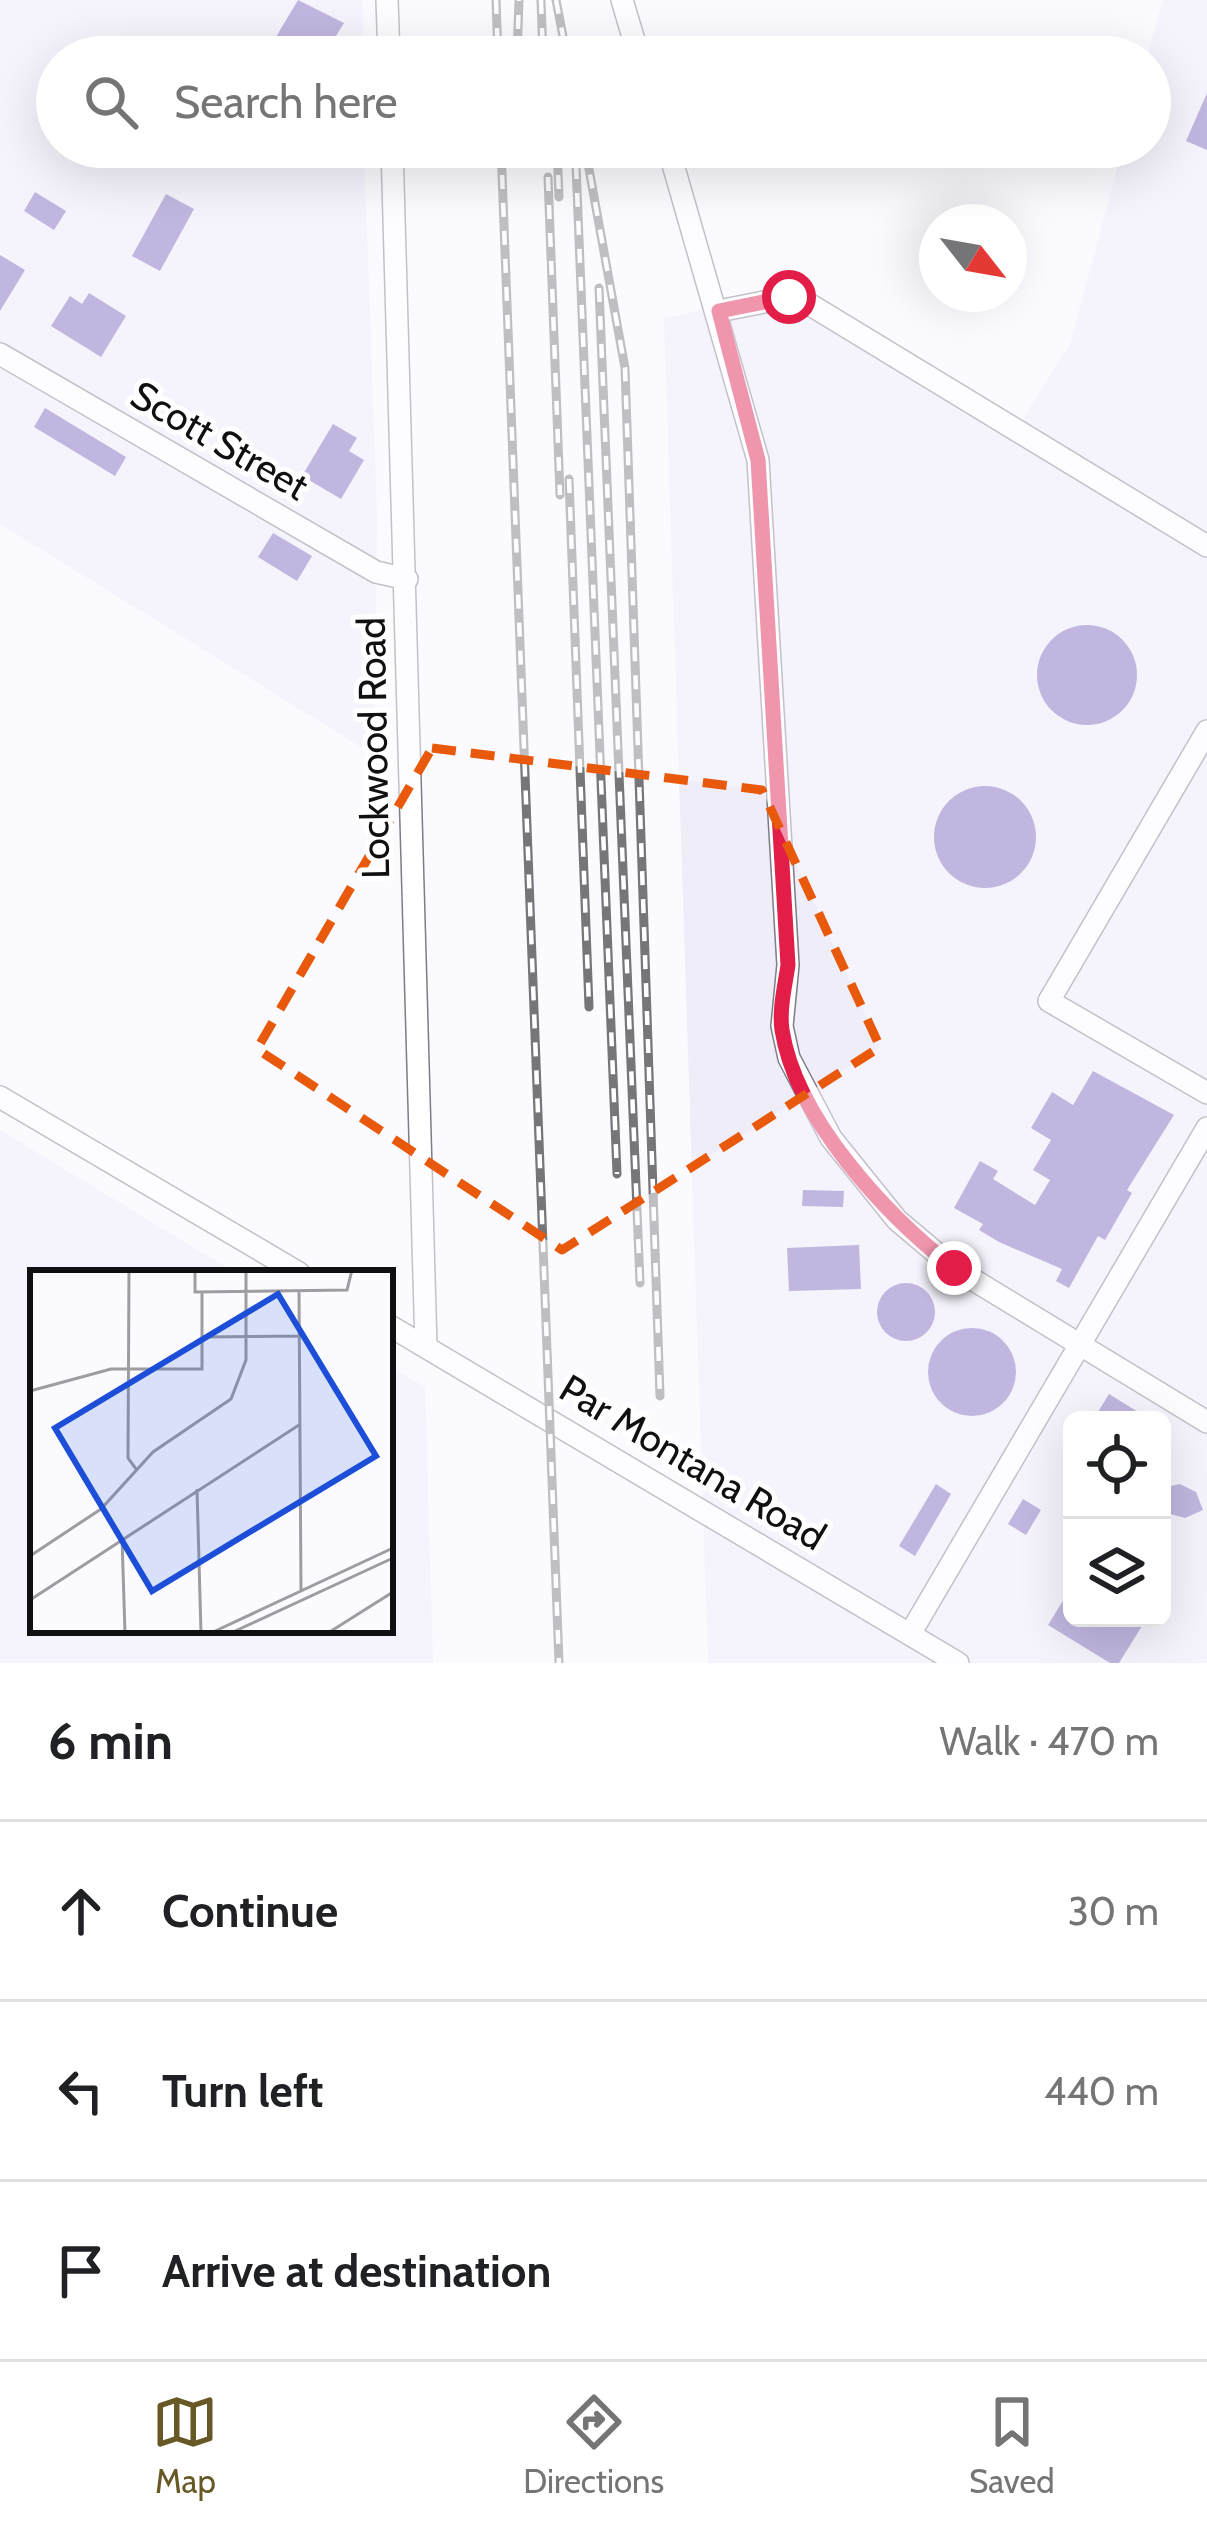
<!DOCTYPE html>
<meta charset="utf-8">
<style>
:root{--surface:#fff;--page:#f6f6f6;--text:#202124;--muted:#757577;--line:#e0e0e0;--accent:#675926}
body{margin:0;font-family:Cabin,sans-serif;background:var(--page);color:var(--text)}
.controls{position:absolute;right:36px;bottom:36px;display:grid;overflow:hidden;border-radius:18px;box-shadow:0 12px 48px #0002}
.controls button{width:108px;height:108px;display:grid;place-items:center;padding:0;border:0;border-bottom:3px solid var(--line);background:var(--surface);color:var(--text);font:60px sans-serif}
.compass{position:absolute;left:919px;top:204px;width:108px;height:108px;border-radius:50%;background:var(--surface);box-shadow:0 12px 48px #0002;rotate:121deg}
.stop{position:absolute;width:36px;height:36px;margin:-27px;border:9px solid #e11d48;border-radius:50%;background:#fff}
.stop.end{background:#e11d48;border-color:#fff;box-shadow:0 3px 12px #0008}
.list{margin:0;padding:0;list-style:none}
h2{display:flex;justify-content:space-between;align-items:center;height:156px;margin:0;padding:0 48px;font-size:51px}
h2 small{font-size:39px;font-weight:400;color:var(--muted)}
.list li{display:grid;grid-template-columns:78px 1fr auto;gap:36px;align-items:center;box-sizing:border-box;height:180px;padding:0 48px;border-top:3px solid var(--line)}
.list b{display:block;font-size:45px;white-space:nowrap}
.list em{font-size:39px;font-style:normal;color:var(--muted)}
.icon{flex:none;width:66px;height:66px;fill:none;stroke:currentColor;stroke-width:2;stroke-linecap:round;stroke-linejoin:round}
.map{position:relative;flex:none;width:1207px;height:1663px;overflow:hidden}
.search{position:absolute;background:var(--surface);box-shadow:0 12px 48px #0002;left:36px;right:36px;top:36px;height:132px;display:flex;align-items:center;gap:30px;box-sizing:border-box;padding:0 42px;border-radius:66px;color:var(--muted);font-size:45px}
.sheet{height:696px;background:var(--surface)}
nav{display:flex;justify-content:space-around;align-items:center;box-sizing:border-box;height:168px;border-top:3px solid var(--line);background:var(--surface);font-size:33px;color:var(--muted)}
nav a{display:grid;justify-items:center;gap:6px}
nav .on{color:var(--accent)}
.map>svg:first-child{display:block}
</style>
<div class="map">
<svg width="1207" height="1663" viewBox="0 0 1207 1663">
<rect width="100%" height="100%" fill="#fbfaff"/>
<path fill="#eeedf8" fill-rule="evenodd" d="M0,0h362l1,57h-306v90h307l13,369 -3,239 -374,-231z
M1163,0h44v1663h-499l-44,-1344 116,-28 240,132 50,-79 53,-197h27l-3,-90zM1072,1420h90v198h-90z
M0,1130l236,143h-203v357h357v-264l35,21 8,276h-433z"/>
<path fill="#7965b9" d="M298,0l46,23 -21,34h-59z
M1207,93v57l-21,-9z
M35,192l31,19 -12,19 -30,-19z
M166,194l28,15 -34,62 -28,-15z
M0,255l25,15 -25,41z
M89,293l37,23 -25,41 -50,-31 19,-30 12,8z
M45,408l81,49 -11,19 -81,-49z
M333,424l24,14 -8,13 15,9 -23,39 -39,-23z
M273,533l39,23 -15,25 -39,-24z
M1037 675a50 50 0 1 1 100 0a50 50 0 1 1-100 0Z
M934 837a51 51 0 1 1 102 0a51 51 0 1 1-102 0Z
M1093,1071l81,44 -47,75 5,3 -27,47 -7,-4 -29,52 -13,-7 6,-12 -63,-27 -20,-12 4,-6 -29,-16 26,-47 18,10 -5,8 42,26 15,-25 -17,-10 18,-30 -20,-12 21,-36 21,13z
M803,1190l41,1 -1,16 -41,-1z
M859,1245l2,44 -72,2 -2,-43z
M877 1312a29 29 0 1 1 58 0a29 29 0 1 1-58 0Z
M928 1372a44 44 0 1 1 88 0a44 44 0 1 1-88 0Z
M1109,1394l42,26h-58z
M936,1484l15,10 -36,62 -16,-10z
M1180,1484l16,8 7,18 -18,8 -15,-4 -8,-10v-16z
M1023,1499l18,11 -15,25 -18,-11z
M1072,1586v32h75l-28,45h-9l-62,-38z"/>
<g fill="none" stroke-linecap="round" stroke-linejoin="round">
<g stroke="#7e7c86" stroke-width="24">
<path id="minor" d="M387,0l2,57
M622,0l17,57
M392,147l34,1200
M668,147l90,313 30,505 -6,61 7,32 42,80 66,82 57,48 253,154
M719,311l70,-14 15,4 403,245
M0,354l376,218 31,7
M1207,731l-158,270 158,92
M0,1097l299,176
M390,1326l568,337
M910,1634l297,-506"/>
</g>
<use href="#minor" stroke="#fff" stroke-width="21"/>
<g stroke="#767579" stroke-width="9">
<path id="rail" d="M496,0l2,57
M541,0l2,57
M556,0l11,57
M517,57l2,-57
M501,147l58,1516
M557,147l2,50
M585,147l40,221 35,1028
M576,165l41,1009
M548,177l12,318
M599,288l41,995
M569,479l20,528"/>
</g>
<use href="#rail" stroke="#fff" stroke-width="4.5" stroke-dasharray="14" stroke-linecap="butt"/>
</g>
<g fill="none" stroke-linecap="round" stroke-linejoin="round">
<path stroke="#e11d48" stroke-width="15" d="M789,297l-70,14 39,149 30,505c-3,21 -9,44 -6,65 14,89 104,185 172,238"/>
</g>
<path d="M0 0H1207V1663H0ZM432,748l330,42 118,257 -318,203 -305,-201z" fill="#fbfaff" fill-opacity=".55" fill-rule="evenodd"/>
<path fill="none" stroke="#e8590c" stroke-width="9" stroke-dasharray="24 15" stroke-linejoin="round" d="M432,748l330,42 118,257 -318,203 -305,-201z"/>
<g text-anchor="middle" stroke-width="10" stroke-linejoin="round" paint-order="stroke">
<g font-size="39" fill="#101013" stroke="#fff">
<text transform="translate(220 440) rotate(30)" y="14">Scott Street</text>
<text transform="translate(373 748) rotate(-91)" y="14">Lockwood Road</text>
<text transform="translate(693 1462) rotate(31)" y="14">Par Montana Road</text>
</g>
</g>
<g transform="translate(30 1270)">
<rect width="363" height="363" fill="#fbfaff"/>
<path fill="none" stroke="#9d9ca1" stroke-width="3" d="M99,0l-1,188 8,11M165,0v22l152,-2 5,-20M269,21l2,300M172,67v-45M0,121l81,-22h91v-32l97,-1M167,219l4,144M92,268l3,95M0,286l71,-47 52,-57 78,-53 15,-39v-90M0,330l269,-175M181,363l182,-85M201,363l162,-75M298,363l65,-41"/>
<path fill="#1d4ed8" fill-opacity="0.15" stroke="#1d4ed8" stroke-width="6" d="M248,24l98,162 -224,135 -97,-163z"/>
<rect width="363" height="363" fill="none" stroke="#101013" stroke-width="6"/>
</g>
</svg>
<div class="controls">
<button><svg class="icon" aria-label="locate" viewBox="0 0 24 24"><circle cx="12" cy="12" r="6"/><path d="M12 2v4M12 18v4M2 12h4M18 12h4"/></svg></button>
<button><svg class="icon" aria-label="layers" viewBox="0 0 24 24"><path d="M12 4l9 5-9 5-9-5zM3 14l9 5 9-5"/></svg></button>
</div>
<svg class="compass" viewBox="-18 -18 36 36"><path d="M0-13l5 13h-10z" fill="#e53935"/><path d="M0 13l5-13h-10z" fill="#757577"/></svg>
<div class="stop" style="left:789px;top:297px"></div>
<div class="stop end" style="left:954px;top:1268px"></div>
<div class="search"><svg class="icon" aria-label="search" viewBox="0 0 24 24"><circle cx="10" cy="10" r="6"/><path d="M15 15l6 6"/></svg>Search here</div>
</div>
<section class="sheet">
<h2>6 min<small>Walk · 470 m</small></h2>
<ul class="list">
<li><svg class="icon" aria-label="ahead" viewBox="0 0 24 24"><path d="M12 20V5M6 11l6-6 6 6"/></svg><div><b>Continue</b></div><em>30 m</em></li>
<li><svg class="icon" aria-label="left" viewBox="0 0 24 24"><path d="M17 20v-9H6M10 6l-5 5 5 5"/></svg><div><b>Turn left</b></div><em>440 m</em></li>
<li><svg class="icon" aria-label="arrive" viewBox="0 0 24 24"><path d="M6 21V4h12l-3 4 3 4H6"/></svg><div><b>Arrive at destination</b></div></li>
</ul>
</section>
<nav>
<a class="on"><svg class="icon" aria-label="map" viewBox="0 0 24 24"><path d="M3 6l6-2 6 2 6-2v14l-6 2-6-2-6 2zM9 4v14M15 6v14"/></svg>Map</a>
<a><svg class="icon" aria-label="directions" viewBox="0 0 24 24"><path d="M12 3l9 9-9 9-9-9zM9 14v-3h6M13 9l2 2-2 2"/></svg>Directions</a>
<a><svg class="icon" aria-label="saved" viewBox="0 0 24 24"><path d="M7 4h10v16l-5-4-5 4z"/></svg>Saved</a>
</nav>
